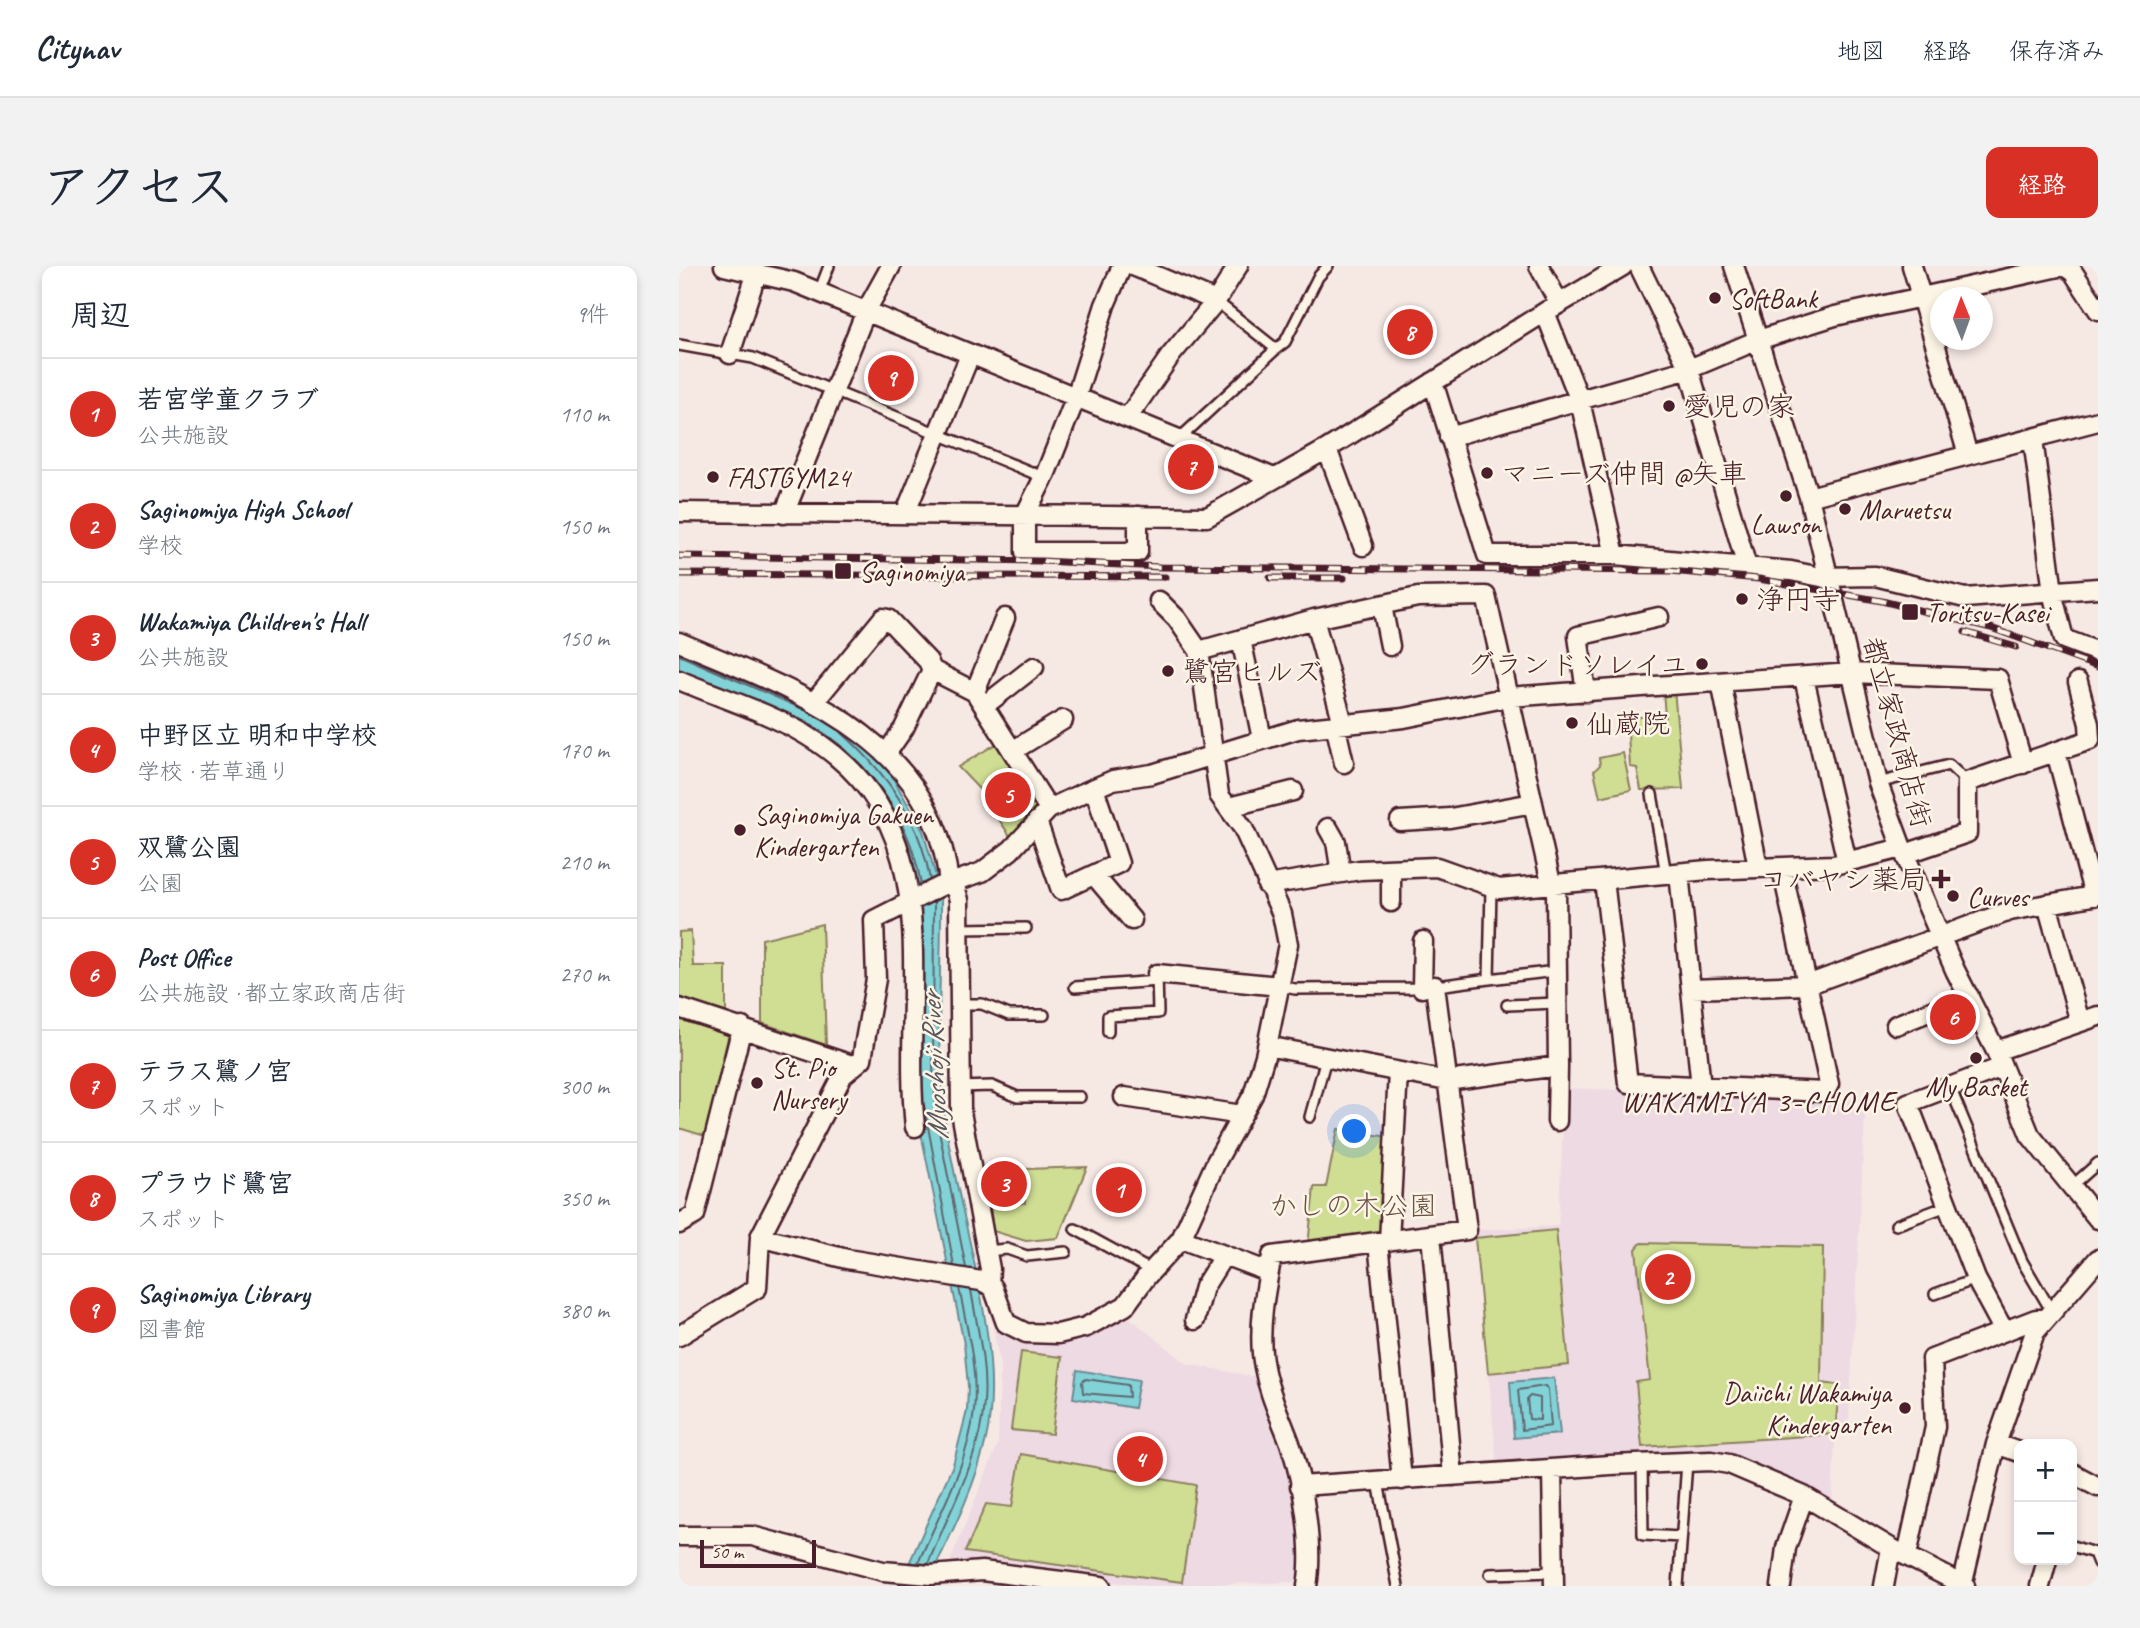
<!DOCTYPE html>
<html lang="ja">
<meta charset="utf-8">
<style>
:root{--surface:#fff;--page:#f2f2f3;--text:#1f2937;--muted:#747a83;--line:#e0e1e3;--accent:#d93025}
body{margin:0;font-family:Caveat,"Klee One",sans-serif;background:var(--page);color:var(--text)}
.controls{position:absolute;right:21px;bottom:21px;display:grid;overflow:hidden;border-radius:14px;box-shadow:0 4px 10px #0003}
.controls button{width:63px;height:63px;display:grid;place-items:center;padding:0;border:0;border-bottom:2px solid var(--line);background:var(--surface);color:var(--text);font:35px sans-serif}
.compass{position:absolute;left:1251px;top:21px;width:63px;height:63px;border-radius:50%;background:var(--surface);box-shadow:0 4px 10px #0003;rotate:359deg}
.scale{position:absolute;left:21px;bottom:18px;width:116px;box-sizing:border-box;padding-left:7px;border:4px solid #4a1f2b;border-top:0;font-size:19px;line-height:24px;white-space:nowrap;color:#4a1f2b;-webkit-text-stroke:5px #fcf5e5;paint-order:stroke}
.you{position:absolute;left:676px;top:866px;width:24px;height:24px;margin:-18px;border:5px solid #fff;border-radius:50%;background:#1a73e8;box-shadow:0 0 0 10px #1a73e833}
.badge{display:grid;place-items:center;width:46px;height:46px;border-radius:50%;background:var(--accent);color:#fff;font-size:23px;font-weight:700}
.pin{position:absolute;translate:-50% -50%;border:4px solid #fff;box-shadow:0 2px 7px #0006}
.list{margin:0;padding:0;list-style:none}
h2{display:flex;justify-content:space-between;align-items:center;height:91px;margin:0;padding:0 28px;font-size:30px}
h2 small{font-size:23px;font-weight:400;color:var(--muted)}
.list li{display:grid;grid-template-columns:46px 1fr auto;gap:21px;align-items:center;box-sizing:border-box;height:112px;padding:0 28px;border-top:2px solid var(--line)}
.list b{display:block;font-size:26px;white-space:nowrap}
.list p{margin:0;font-size:23px;white-space:nowrap;color:var(--muted)}
.list em{font-size:23px;font-style:normal;color:var(--muted)}
.map{position:relative;flex:none;width:1419px;height:1320px;overflow:hidden;border-radius:14px}
header{display:flex;align-items:center;gap:42px;box-sizing:border-box;height:98px;padding:0 35px;background:var(--surface);border-bottom:2px solid var(--line)}
header strong{font-size:33px}
nav{display:flex;gap:38px;margin-inline-start:auto;font-size:24px}
.intro{display:flex;align-items:center;justify-content:space-between;box-sizing:border-box;height:168px;padding:0 42px}
h1{margin:0;font-size:49px}
.button{padding:18px 32px;border-radius:14px;background:var(--accent);color:#fff;font-size:24px;font-weight:700}
main{display:flex;gap:42px;padding:0 42px}
aside{flex:1;background:var(--surface);border-radius:14px;box-shadow:0 4px 10px #0003}
.map>svg:first-child{display:block}
</style>
<header>
<strong>Citynav</strong>
<nav><a>地図</a><a>経路</a><a>保存済み</a></nav>
</header>
<div class="intro"><h1>アクセス</h1><a class="button">経路</a></div>
<main>
<aside>
<h2>周辺<small>9件</small></h2>
<ul class="list">
<li><span class="badge">1</span><div><b>若宮学童クラブ</b><p>公共施設</p></div><em>110 m</em></li>
<li><span class="badge">2</span><div><b>Saginomiya High School</b><p>学校</p></div><em>150 m</em></li>
<li><span class="badge">3</span><div><b>Wakamiya Children's Hall</b><p>公共施設</p></div><em>150 m</em></li>
<li><span class="badge">4</span><div><b>中野区立 明和中学校</b><p>学校 · 若草通り</p></div><em>170 m</em></li>
<li><span class="badge">5</span><div><b>双鷺公園</b><p>公園</p></div><em>210 m</em></li>
<li><span class="badge">6</span><div><b>Post Office</b><p>公共施設 · 都立家政商店街</p></div><em>270 m</em></li>
<li><span class="badge">7</span><div><b>テラス鷺ノ宮</b><p>スポット</p></div><em>300 m</em></li>
<li><span class="badge">8</span><div><b>プラウド鷺宮</b><p>スポット</p></div><em>350 m</em></li>
<li><span class="badge">9</span><div><b>Saginomiya Library</b><p>図書館</p></div><em>380 m</em></li>
</ul>
</aside>
<div class="map">
<svg width="1419" height="1320" viewBox="0 0 1419 1320">
<rect width="100%" height="100%" fill="#f6e9e4"/>
<filter id="ink" filterUnits="userSpaceOnUse"><feTurbulence type="fractalNoise" baseFrequency=".0143" numOctaves="2"/><feDisplacementMap in="SourceGraphic" scale="14" xChannelSelector="R" yChannelSelector="G"/><feConvolveMatrix kernelMatrix="1 2 1 2 8 2 1 2 1" color-interpolation-filters="sRGB"/></filter>
<g filter="url(#ink)">
<path fill="#eedae3" d="M886,822l301,11 -17,320 -14,20 -3,64 -68,-32 -267,-5 -22,-236 83,-4z
M448,1050l61,48 74,14 31,96 11,100 -9,8 -148,4 -197,-25 48,-117 2,-79 -7,-38 18,11 36,6 39,-8z"/>
<path fill="#cfde92" stroke="#8c7e5e" stroke-width="2" d="M995,423l9,100 -42,1 -4,-22 -7,-1 -3,-50h38l-2,-27z
M320,476l39,59v9l-26,29 -33,-50 -21,-22z
M944,487l8,37 -31,7 -6,-26 6,-6 -1,-7z
M143,658l4,121 -64,-22v-84z
M12,665l2,35h33v46l-47,-14v-66z
M0,747l51,16 -25,107 -26,-8z
M659,863l51,8 -5,95 -76,14 6,-59h12z
M408,901l-29,71 -32,3 -33,-10 -3,-27 35,-1 1,-34z
M877,964l13,135 -81,8 -13,-135z
M962,977l182,4 -2,136 18,2 -4,49 -193,13 -6,-65 14,-2 -14,-131z
M342,1086l41,5 -10,77 -41,-4z
M342,1188l175,31 -14,97 -217,-30 21,-48 26,3z"/>
<path fill="#82d3d8" stroke="#6c8b93" stroke-width="2" d="M0,382l140,61 66,55 38,67 18,63c1,75 -7,152 4,227 13,95 62,227 41,318 -11,50 -38,101 -60,147h-27l54,-121 14,-54 1,-25 -4,-42 -44,-216 -2,-224 -64,-137 -175,-92z
M398,1104l62,10 -5,28 -61,-10z
M875,1112l6,56 -46,4 -4,-56z"/>
<g fill="none" stroke-linecap="round" stroke-linejoin="round">
<path stroke="#606770" stroke-width="2" d="M0,389l126,55
M106,446c71,30 124,97 136,173
M163,467c44,39 79,88 88,147
M255,635l-1,166 4,53 29,148
M245,839l30,161
M407,1113l42,6 1,12 -46,-4 -1,-11z
M866,1120l3,3 3,37 -29,4 -4,-40z
M851,1130l10,2v22l-11,-1 -2,-20z
M239,1297c21,-48 50,-99 56,-152 4,-41 -7,-83 -15,-123
M249,1298c21,-54 52,-103 56,-162 3,-37 -7,-75 -13,-112"/>
<g stroke="#4a1f2b" stroke-width="14">
<path id="lane" d="M140,26l10,-26
M0,79l74,13 290,119
M597,83l9,-7 33,-65 10,-11
M500,173l97,-90 -60,-48
M1199,517l71,-18 18,17
M973,528l14,80
M280,663l67,-1
M810,713l67,-8
M601,720l15,3 127,-1 67,-9 2,-91
M396,721l83,-6
M281,738h22l27,11h35
M828,739l49,-2
M429,766v-16l50,-3 -1,-39
M280,821l33,-1 25,11h63
M1271,821l72,174 30,51
M631,851l16,-59
M1393,920l26,-23
M1217,959l51,-19
M396,963l77,42
M307,985l21,-2 20,7 39,-4
M1256,1028l41,-15
M963,1197l1,72 38,2
M699,1216l20,104
M1393,1280l22,7 4,10
M811,1308l64,-2
M999,1320l9,-124"/>
</g>
<g stroke="#4a1f2b" stroke-width="23">
<path id="street" d="M45,0l70,16 480,196
M443,0l-17,39 -29,92 -30,76 -21,42v37h113v-36
M454,0l83,35
M860,0l20,37
M960,0l50,103 58,198
M1055,0l75,231 69,286 24,65 53,122 41,81 34,84 68,84
M1233,0l56,189
M1385,0l9,6 25,38
M866,46l35,89 35,154
M51,88l25,-76 -1,-12
M754,116l54,173h128l176,16 30,6 54,-1 90,22 133,-10
M449,151l43,-62 45,-54 22,-35
M770,171l240,-68 69,-29 77,-24 228,-50
M1354,173l21,161 10,39 34,13
M648,183l36,97
M1130,231l289,-76
M0,246l528,5 120,-68 218,-137 78,-46
M105,248l82,-203 25,-45
M226,248l65,-159
M703,340l8,40
M635,353l29,104
M562,373l21,100
M0,376c116,49 256,96 270,242l7,6 3,10 2,212 29,157 -1,14
M520,385l115,-32 104,-22 68,-1 65,287 5,8 2,175 -111,15 -180,-35
M1125,412l43,184
M0,414c42,18 87,31 127,55 149,89 94,250 109,392
M1042,416l37,185
M296,426l30,-74
M907,426l-8,-56 81,-19
M136,435l68,-83 5,1 40,42 4,9 43,22 74,117
M305,440l50,-39
M656,458l9,39
M335,484l49,-30
M1377,486l38,144
M207,488l18,-26 28,-58
M550,541l64,-16
M358,555l24,69 58,-27 -25,-75
M721,555l50,-3 83,-15
M649,562l8,14 5,31
M1226,588l62,-21v-51l123,-42 -1,-16 -11,-42
M712,603v33
M1000,607l22,214
M415,609l38,45
M925,614l24,203 197,9 4,-8 -47,-215
M588,619l93,-15 77,-3 62,22 209,-19 126,-5 68,-17
M1368,638l33,118
M478,708l123,12
M743,722l1,-47
M1012,723l116,-4 203,-74 88,-16
M0,742l173,57
M1217,759l73,-29
M1317,785l102,-35
M1323,801l-94,36 68,176 28,52
M445,831l118,18
M878,855l1,-55
M0,958l16,-9 47,-188
M752,969l22,241
M81,971l87,22 134,22 12,6 13,36 20,10 32,1 28,-7 39,-21 22,-30 34,-37 35,-77 37,-67 12,-39 23,-112 -6,-30 -39,-86 -24,-33 -20,-144 -22,-32 -18,-18
M502,973l88,33
M710,975l9,-169
M699,976l24,238
M516,1054l9,-33 20,-32
M0,1070l78,-48 3,-51 83,-162 19,-16 4,-24 10,-56 -2,-59 65,-33 43,-15 29,-22 38,-41 34,-16 30,-13 39,-6 146,-45 106,-11 105,-21 146,-11 197,-13 146,6 25,85
M1317,1178l23,8
M873,1204l2,116
M1393,1207l26,14
M621,1220l310,-21 101,-4 18,3 75,32 87,52 74,38
M0,1270h73l131,35 48,4 51,-4 119,15
M1228,1289l28,-128 -3,-68 104,-40h10
M628,1320c7,-40 -4,-104 -17,-143 -9,-25 -21,-48 -26,-76 -7,-35 1,-76 8,-111l195,-26 -32,-244
M1102,1320l5,-38 18,-52
M1205,1320l7,-38
M1283,1320l34,-142 39,-112 63,-73
M1361,1320l7,-26"/>
</g>
<use href="#lane" stroke="#fcf5e5" stroke-width="9"/>
<use href="#street" stroke="#fcf5e5" stroke-width="18"/>
<g stroke="#4a1f2b" stroke-width="7">
<path id="rail" d="M0,290l363,5 118,6 510,4 89,8 123,22 109,27 107,39
M0,308l486,3
M591,312h74
M1286,366l51,15"/>
</g>
<use href="#rail" stroke="#fcf5e5" stroke-width="4.5" stroke-dasharray="13" stroke-linecap="butt"/>
</g>
</g>
<g fill="#4a1f2b" stroke="#fcf5e5" stroke-width="2.5">
<circle cx="1036" cy="32" r="7"/>
<circle cx="990" cy="140" r="7"/>
<circle cx="808" cy="207" r="7"/>
<circle cx="34" cy="211" r="7"/>
<circle cx="1107" cy="230" r="7"/>
<circle cx="1166" cy="243" r="7"/>
<rect x="155" y="296" width="18" height="18" rx="3.5"/>
<circle cx="1063" cy="333" r="7"/>
<rect x="1222" y="337" width="18" height="18" rx="3.5"/>
<circle cx="1023" cy="398" r="7"/>
<circle cx="489" cy="405" r="7"/>
<circle cx="893" cy="457" r="7"/>
<circle cx="61" cy="564" r="7"/>
<path d="M1258.5 602.5h7v7h7v7h-7v7h-7v-7h-7v-7h7z"/>
<circle cx="1274" cy="630" r="7"/>
<circle cx="1297" cy="792" r="7"/>
<circle cx="78" cy="817" r="7"/>
<circle cx="1226" cy="1142" r="7"/>
</g>
<g text-anchor="middle" stroke-width="5" stroke-linejoin="round" paint-order="stroke">
<g font-size="28" fill="#4a1f2b" stroke="#fcf5e5" text-anchor="start">
<text x="1050" y="42">SoftBank</text>
<text x="1004" y="150">愛児の家</text>
<text x="822" y="217">マニーズ仲間 @矢車</text>
<text x="48" y="221">FASTGYM24</text>
<text x="1180" y="253">Maruetsu</text>
<text x="1107" y="268" text-anchor="middle">Lawson</text>
<text x="180" y="315">Saginomiya</text>
<text x="1077" y="343">浄円寺</text>
<text x="1247" y="356">Toritsu-Kasei</text>
<text x="1009" y="408" text-anchor="end">グランドソレイユ</text>
<text x="503" y="415">鷺宮ヒルズ</text>
<text x="907" y="467">仙蔵院</text>
<text x="75" y="558">Saginomiya Gakuen<tspan x="75" dy="32">Kindergarten</tspan></text>
<text x="1248" y="623" text-anchor="end">コバヤシ薬局</text>
<text x="1288" y="640">Curves</text>
<text x="92" y="811">St. Pio<tspan x="92" dy="32">Nursery</tspan></text>
<text x="1297" y="830" text-anchor="middle">My Basket</text>
<text x="1212" y="1136" text-anchor="end">Daiichi Wakamiya<tspan x="1212" dy="32">Kindergarten</tspan></text>
</g>
<g font-size="28" fill="#4a1f2b" stroke="#fcf5e5">
<text transform="translate(1219 466) rotate(75)" y="10">都立家政商店街</text>
</g>
<g font-size="28" fill="#6b4f45" stroke="#fcf5e5">
<text x="674" y="949">かしの木公園</text>
</g>
<g font-size="30" font-style="italic" fill="#5b555f" stroke="#fcf5e5">
<text transform="translate(255 800) rotate(-93)" y="10">Myoshoji River</text>
</g>
<g font-size="30" letter-spacing="2" fill="#4a1f2b" stroke="#fcf5e5">
<text x="1080" y="845">WAKAMIYA 3-CHOME</text>
</g>
</g>
</svg>
<div class="controls">
<button>+</button>
<button>−</button>
</div>
<svg class="compass" viewBox="-18 -18 36 36"><path d="M0-13l5 13h-10z" fill="#e53935"/><path d="M0 13l5-13h-10z" fill="#747a83"/></svg>
<div class="scale">50 m</div>
<div class="you"></div>
<div class="pin badge" style="left:440px;top:924px">1</div>
<div class="pin badge" style="left:989px;top:1011px">2</div>
<div class="pin badge" style="left:325px;top:918px">3</div>
<div class="pin badge" style="left:461px;top:1193px">4</div>
<div class="pin badge" style="left:329px;top:529px">5</div>
<div class="pin badge" style="left:1274px;top:751px">6</div>
<div class="pin badge" style="left:512px;top:201px">7</div>
<div class="pin badge" style="left:731px;top:66px">8</div>
<div class="pin badge" style="left:212px;top:112px">9</div>
</div>
</main>
